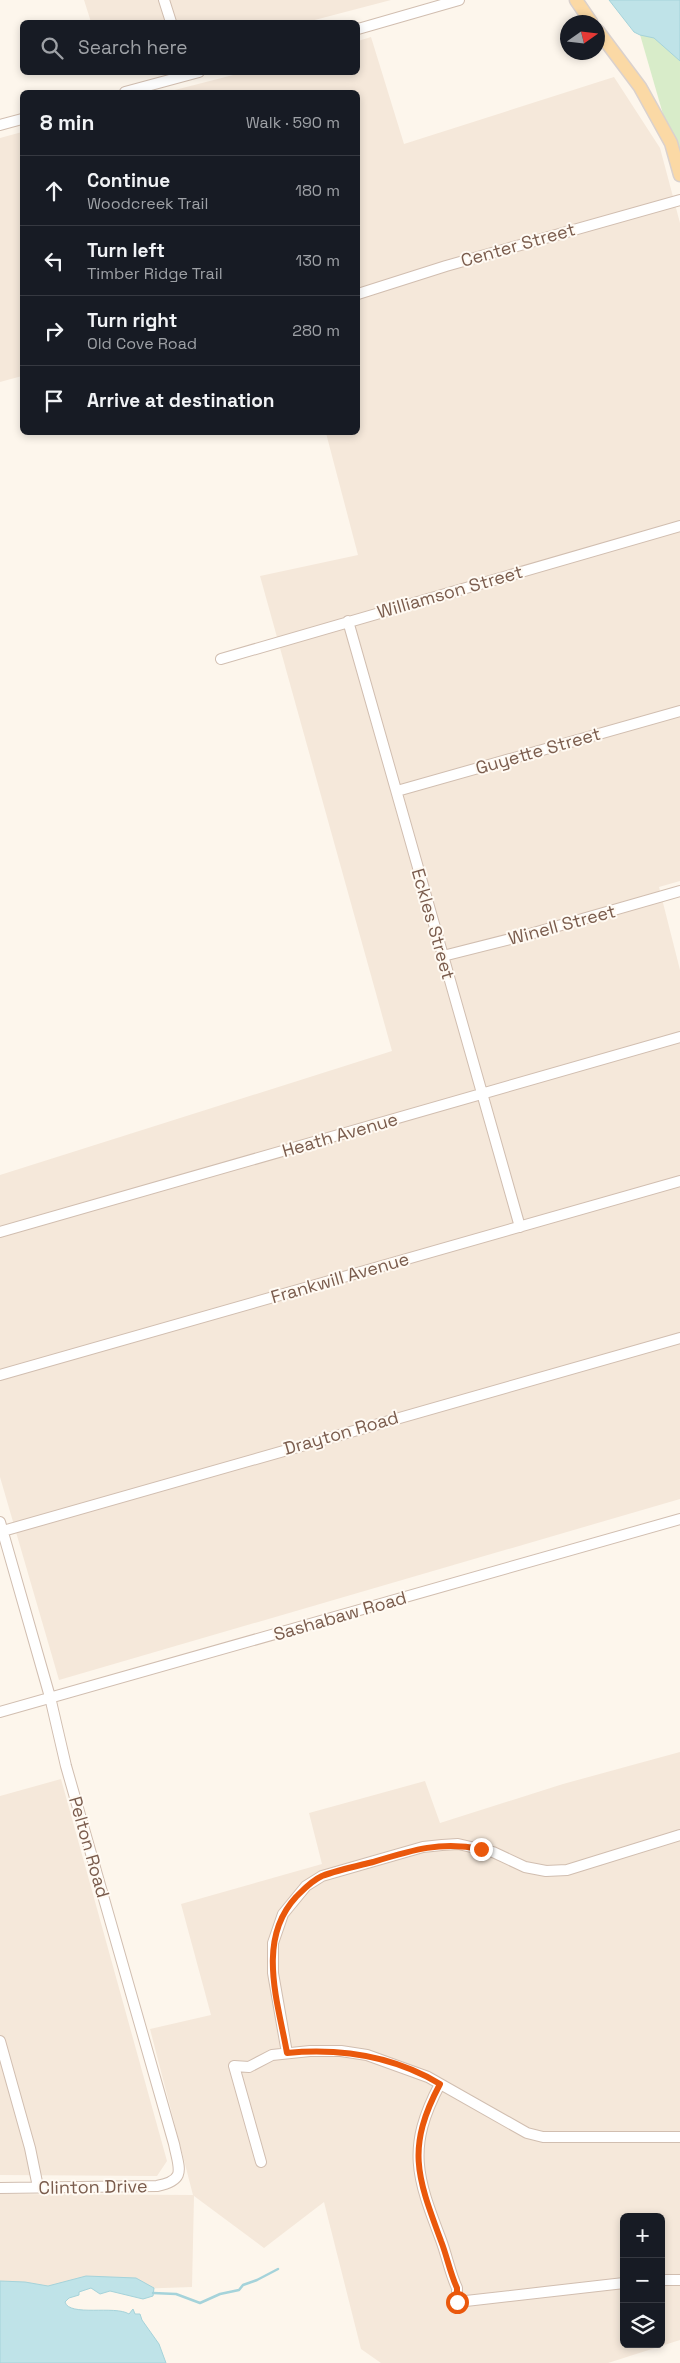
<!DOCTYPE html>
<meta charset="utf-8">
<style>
:root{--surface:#171b24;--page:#20242c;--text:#f1f3f6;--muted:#9ea1a6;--line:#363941}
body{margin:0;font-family:"Space Grotesk",sans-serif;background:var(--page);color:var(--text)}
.controls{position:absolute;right:15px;bottom:15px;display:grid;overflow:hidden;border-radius:8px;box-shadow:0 2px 8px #0003}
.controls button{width:45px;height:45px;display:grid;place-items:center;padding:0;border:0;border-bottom:1px solid var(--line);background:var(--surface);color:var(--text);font:25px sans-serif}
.compass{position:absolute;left:560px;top:15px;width:45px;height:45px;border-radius:50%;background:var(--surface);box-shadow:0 2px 8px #0003;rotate:76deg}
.stop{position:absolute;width:15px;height:15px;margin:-11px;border:4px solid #ea580c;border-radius:50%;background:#fff}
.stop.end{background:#ea580c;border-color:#fff;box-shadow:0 1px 5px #0008}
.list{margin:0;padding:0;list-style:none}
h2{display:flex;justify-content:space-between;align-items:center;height:65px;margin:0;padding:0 20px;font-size:21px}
h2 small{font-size:16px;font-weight:400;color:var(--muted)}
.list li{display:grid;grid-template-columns:32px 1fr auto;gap:15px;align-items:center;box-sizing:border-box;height:70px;padding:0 20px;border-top:1px solid var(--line)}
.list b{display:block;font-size:19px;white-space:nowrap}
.list p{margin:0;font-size:16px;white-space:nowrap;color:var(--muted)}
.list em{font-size:16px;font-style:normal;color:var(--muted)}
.icon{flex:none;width:28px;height:28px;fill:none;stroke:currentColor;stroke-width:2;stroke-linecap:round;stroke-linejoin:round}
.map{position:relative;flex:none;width:680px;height:2363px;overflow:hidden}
.search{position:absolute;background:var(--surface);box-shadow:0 2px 8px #0003;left:20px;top:20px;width:340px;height:55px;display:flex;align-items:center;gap:12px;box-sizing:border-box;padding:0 18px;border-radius:8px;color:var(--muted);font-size:19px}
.panel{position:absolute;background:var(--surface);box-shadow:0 2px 8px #0003;left:20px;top:90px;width:340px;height:345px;border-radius:8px}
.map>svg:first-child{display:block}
</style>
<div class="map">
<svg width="680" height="2363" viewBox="0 0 680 2363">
<rect width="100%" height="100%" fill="#fdf6ec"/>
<path fill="#f5e8da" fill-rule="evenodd" d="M84,0h307l-84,22h-216z
M371,37l33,107 210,-67 46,71 20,75v658l-21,6 21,83v529l-621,181 -59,-203v-302l392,-124 -132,-475 98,-21 -32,-122 32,-1v-340h-191l74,-19 117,-1v-31z
M22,132v244l-22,6v-244z
M680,1752v588l-72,23h-227l-20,-14 -37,-147 -60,46 -70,-52 -2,91 -57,2 -50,-7 -85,34v-122l193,1 -43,-166 61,-14 -30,-111 141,-40 -13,-51 116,-32 15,42 123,-39zM624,2217h37v127h-37z
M61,1779l106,382 -10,15 -157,-1v-379z"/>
<path fill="#d8ecc9" d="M630,0h50v173z"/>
<path fill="#bfe3e8" stroke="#a5d3da" d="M609,0h71v61l-26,-23 -14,-3 -6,-3z
M86,2276l50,2 18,10 -1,8 -10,3 -33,-8 -10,3 -9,-6 -12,4v3l-10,3 -4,4c4,15 50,3 64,12l4,-5 2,5h5l2,6 17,24 7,19h-166v-82l25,1 23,4z"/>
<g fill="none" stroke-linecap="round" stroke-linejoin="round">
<path stroke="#a5d3da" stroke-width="2.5" d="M153,2293l23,1 24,9 20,-9 19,-4 4,-5 14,-5 21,-11"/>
<g stroke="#d1beb0" stroke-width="12">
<path id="minor" d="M164,0l7,22
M358,29l101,-29
M125,92l74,-20
M0,125l22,-6
M358,294l88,-28 234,-66
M348,621l172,606
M221,659l459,-133
M397,791l283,-80
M443,956l87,-22 150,-43
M0,1232l680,-195
M0,1375l680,-194
M0,1522l50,175 16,69 108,378c5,25 13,36 -17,42l-157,2
M3,1531l677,-193
M0,1712l680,-193
M0,2041l30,107 8,39
M287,2053l-14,-80v-30l10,-29 23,-28 16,-10 101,-29 19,-2 16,-1 35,8 32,15 21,4 21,-1 113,-35
M440,2084c-34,64 -23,93 1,156 6,16 9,33 16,48v14l167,-19
M261,2162l-27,-96 15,1 23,-12 38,-4h31l26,4 61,22 99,56 16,4h137
M661,2280h19"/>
</g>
<g stroke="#dad1cd" stroke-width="15">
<path id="major" d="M576,0l15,22
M598,31l42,56 31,56 9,32"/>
</g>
<use href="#minor" stroke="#fff" stroke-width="10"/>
<use href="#major" stroke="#fbd9a5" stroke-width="12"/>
</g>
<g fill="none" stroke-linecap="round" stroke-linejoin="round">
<path stroke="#ea580c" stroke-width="6" d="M457,2302v-14c-7,-15 -10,-32 -16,-47 -24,-65 -35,-93 -1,-157 -47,-28 -99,-36 -153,-31 -9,-51 -31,-113 9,-156 8,-8 15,-16 26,-21 16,-6 35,-10 51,-14 39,-12 67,-21 108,-13"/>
</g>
<g text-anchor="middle" stroke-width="4" stroke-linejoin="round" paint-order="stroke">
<g font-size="18" fill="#7a5c4d" stroke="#fffaf3">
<text transform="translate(518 245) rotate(-16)" y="6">Center Street</text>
<text transform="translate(450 592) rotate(-16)" y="6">Williamson Street</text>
<text transform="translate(538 751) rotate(-16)" y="6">Guyette Street</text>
<text transform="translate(433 924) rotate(74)" y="6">Eckles Street</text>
<text transform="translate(562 925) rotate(-15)" y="6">Winell Street</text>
<text transform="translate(340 1135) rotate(-16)" y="6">Heath Avenue</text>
<text transform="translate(340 1278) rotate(-16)" y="6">Frankwill Avenue</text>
<text transform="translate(341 1433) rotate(-16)" y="6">Drayton Road</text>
<text transform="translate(340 1616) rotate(-16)" y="6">Sashabaw Road</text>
<text transform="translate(89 1847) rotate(74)" y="6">Pelton Road</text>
<text transform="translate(93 2187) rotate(-1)" y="6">Clinton Drive</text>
</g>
</g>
</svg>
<div class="controls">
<button>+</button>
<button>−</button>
<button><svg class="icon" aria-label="layers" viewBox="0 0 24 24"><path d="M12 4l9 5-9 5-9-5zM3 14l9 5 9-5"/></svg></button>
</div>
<svg class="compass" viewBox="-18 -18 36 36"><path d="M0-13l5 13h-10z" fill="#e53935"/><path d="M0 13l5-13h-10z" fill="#9ea1a6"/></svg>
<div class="stop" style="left:457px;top:2302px"></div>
<div class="stop end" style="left:481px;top:1849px"></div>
<div class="search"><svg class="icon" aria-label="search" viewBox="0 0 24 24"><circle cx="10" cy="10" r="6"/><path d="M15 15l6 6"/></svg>Search here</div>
<section class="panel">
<h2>8 min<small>Walk · 590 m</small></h2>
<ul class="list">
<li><svg class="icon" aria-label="ahead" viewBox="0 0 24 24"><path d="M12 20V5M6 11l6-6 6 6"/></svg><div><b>Continue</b><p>Woodcreek Trail</p></div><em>180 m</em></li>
<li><svg class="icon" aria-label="left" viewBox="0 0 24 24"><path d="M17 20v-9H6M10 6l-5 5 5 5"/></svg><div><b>Turn left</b><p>Timber Ridge Trail</p></div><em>130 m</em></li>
<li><svg class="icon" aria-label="right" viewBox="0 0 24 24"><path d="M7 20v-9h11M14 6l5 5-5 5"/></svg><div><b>Turn right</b><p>Old Cove Road</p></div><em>280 m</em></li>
<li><svg class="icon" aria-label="arrive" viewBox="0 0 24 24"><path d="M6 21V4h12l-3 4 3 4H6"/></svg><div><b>Arrive at destination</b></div></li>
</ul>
</section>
</div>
